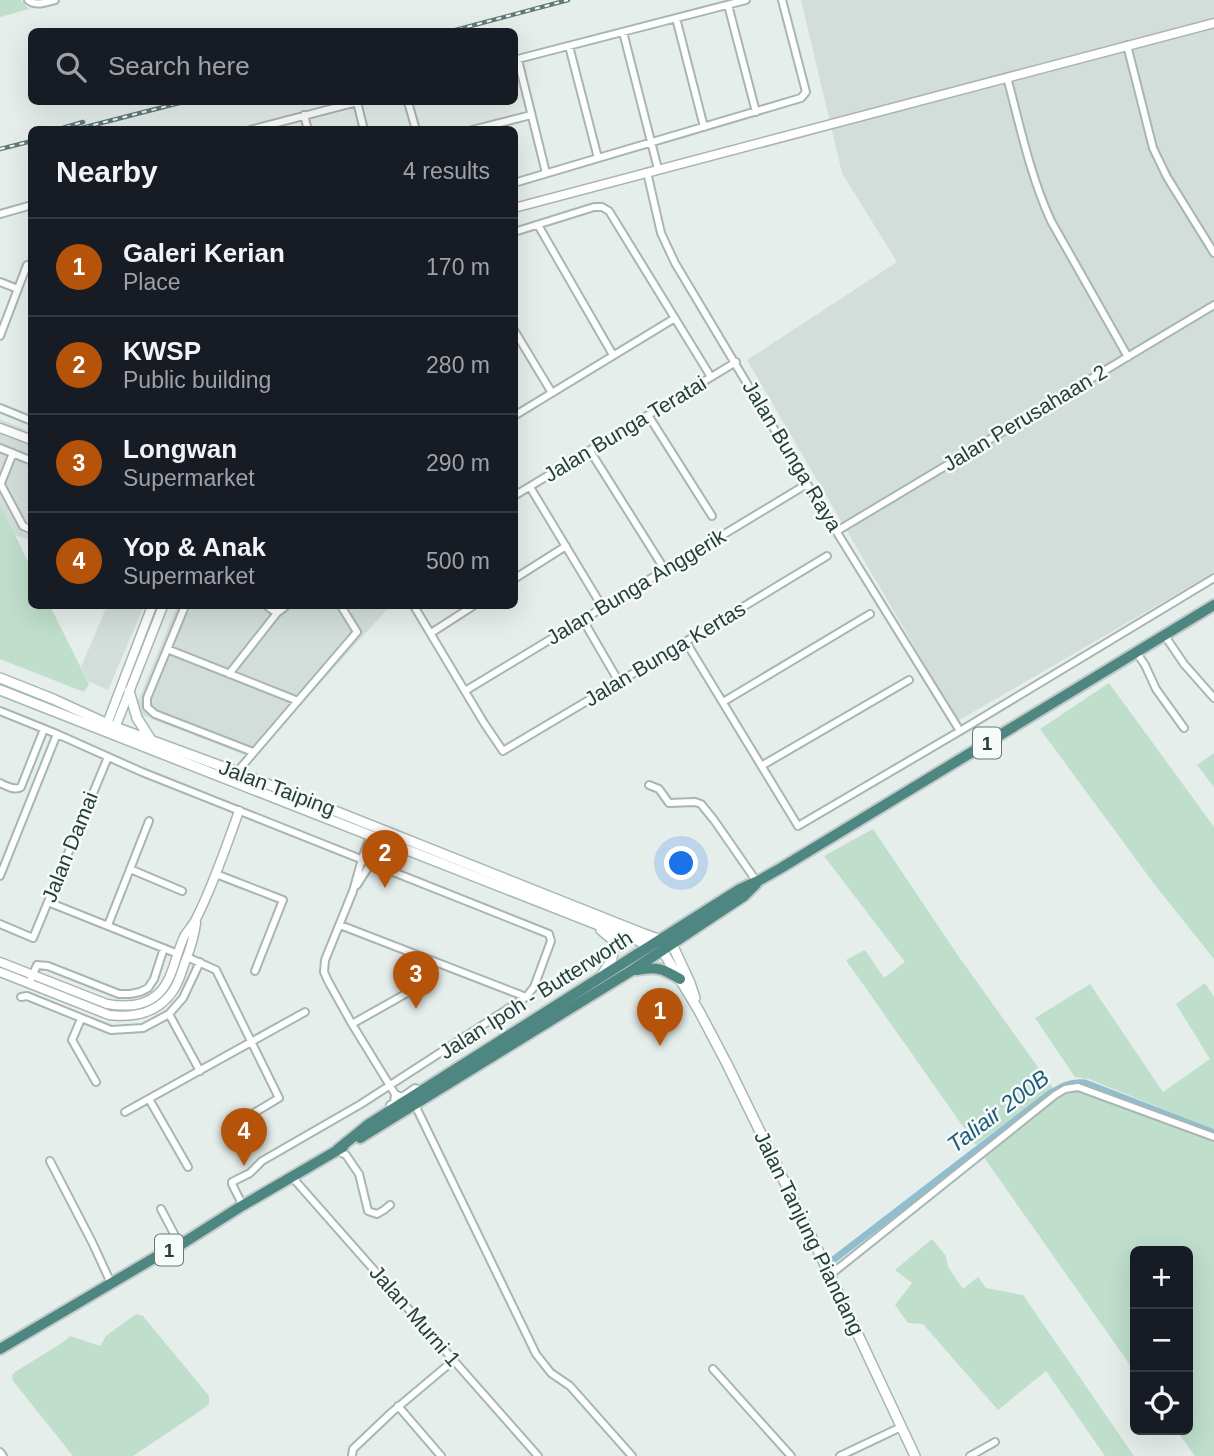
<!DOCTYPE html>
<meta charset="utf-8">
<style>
:root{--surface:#171b24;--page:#20242c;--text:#f1f3f6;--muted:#9ea1a6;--line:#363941;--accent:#b45309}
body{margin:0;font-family:Arial,sans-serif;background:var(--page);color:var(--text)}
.controls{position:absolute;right:21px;bottom:21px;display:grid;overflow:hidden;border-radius:10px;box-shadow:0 7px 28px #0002}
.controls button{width:63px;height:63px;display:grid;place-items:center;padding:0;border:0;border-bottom:2px solid var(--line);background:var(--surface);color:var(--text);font:35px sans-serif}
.you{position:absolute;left:682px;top:864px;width:24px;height:24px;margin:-18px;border:5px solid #fff;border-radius:50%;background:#1a73e8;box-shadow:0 0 0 10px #1a73e833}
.badge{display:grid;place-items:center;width:46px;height:46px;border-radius:50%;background:var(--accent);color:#fff;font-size:23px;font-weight:700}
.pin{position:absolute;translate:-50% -58px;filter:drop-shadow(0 2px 4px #0008)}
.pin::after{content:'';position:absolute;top:37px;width:24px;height:21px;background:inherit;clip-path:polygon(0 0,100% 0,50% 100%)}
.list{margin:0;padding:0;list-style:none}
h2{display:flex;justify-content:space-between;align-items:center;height:91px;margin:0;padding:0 28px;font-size:30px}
h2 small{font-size:23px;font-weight:400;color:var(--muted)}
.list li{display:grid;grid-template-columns:46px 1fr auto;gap:21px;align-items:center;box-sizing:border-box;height:98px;padding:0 28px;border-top:2px solid var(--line)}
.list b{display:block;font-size:26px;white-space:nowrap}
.list p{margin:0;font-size:23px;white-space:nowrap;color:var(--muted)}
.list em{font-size:23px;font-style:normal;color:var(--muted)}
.icon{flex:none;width:38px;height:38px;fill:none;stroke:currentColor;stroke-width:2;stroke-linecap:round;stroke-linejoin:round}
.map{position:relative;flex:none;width:1214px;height:1456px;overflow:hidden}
.search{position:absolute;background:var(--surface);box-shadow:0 7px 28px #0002;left:28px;top:28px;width:490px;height:77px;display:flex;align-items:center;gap:18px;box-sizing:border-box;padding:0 24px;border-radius:10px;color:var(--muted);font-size:26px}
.panel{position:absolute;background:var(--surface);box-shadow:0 7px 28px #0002;left:28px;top:126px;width:490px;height:483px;border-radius:10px}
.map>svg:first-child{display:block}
</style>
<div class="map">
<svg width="1214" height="1456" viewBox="0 0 1214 1456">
<rect width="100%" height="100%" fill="#e5eeeb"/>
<path fill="#d3dedb" d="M801,0h413v572l-256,149 -211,-361 150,-98 -55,-89z
M0,419l31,13v109l-16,-6 -15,-31z
M107,606h37l-36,84 -20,-9 -7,-14z
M177,606h213l-137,152 -112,-43 -3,-14z"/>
<path fill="#bfdecc" d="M0,0h21l8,9 -29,8z
M0,504l31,64 1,38h18l39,78 -5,8 -84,-33z
M1109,683l105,144v132l-59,-74 -115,-156z
M1214,753v34l-17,-22z
M873,829l86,128 94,131 -77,57 -130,-185 19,-10 19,28 21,-16 -81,-106z
M1205,983l9,14v133l-125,-51 -14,-2 -40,-59 55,-34 73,108 47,-33 -34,-55z
M1082,1091l132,51v314h-19l-19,-26h12v-179h-53v121l-152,-216 75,-58 13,-6z
M932,1239l14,17 2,11 15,22 15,-12 8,11 37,7 111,161h-29l-59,-85 -48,39 -75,-86 -15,-1 -13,-18 17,-22 -17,-13z
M136,1314l7,2 66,80v7l-3,4 -73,49h-60l-60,-75 -1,-6 3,-3 50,-31 5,-5 30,10 6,-10z"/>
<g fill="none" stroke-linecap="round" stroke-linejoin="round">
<path stroke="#90bdd0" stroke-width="7" d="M828,1264l220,-169c13,-8 22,-14 37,-12l129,50"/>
<g stroke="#a8b6b3" stroke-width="10">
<path id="minor" d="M28,0c8,7 18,2 27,0
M728,5l28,107
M676,18l28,109
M623,32l35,137
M1127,45l26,103 14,29 47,76
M569,46l29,112
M514,60l232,-60
M518,60l28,113
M1007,77c13,49 23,98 44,144l77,136
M408,102l8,28
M304,115l4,15
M250,130l107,-28 7,28
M472,130l59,-15
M647,172l14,61 14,30 132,221 153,247
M514,183l287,-85 5,-6 -24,-92
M0,214l32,-9
M538,225l75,130
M514,232l80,-25h8l7,4 102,166
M0,282l18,7
M514,330l38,63
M0,336l27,-71
M0,408l32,13
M648,415l64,101
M514,416l161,-98
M0,448l32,13
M592,454l73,116
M0,483l23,43 9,4
M1,483l12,-30
M530,487l73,121
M514,496l222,-134
M837,531l377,-226
M514,579l52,-33
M185,606l-38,92v9l8,7 98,38
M267,606l10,7
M414,606l70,117 19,28 116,-69 208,-126
M583,620l36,62
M431,633l42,-27
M1165,636l19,28 30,34
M686,642l112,184 162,-95 254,-153
M167,649l131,52
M1136,652l9,13 11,24 28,39
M229,674l48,-61 9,-7
M465,691l342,-207
M723,702l147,-88
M0,711l57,23 85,38 407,162 2,7 -17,46 -8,10 -165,107 -99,57 -12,12 -18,9v2l11,22
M763,765l146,-85
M237,772l120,-140 -16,-26
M0,783c6,3 15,8 21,4l23,-58
M649,785l10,4 10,14 26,-1 6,2 13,16 43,62
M371,834l-9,25 -9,32 -28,69 -1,12 4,9 24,43 43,70 -1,9 -4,2
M130,869l52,22
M216,874l67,26 -28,71
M0,876l57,-142
M357,885l14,-22 13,-26
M48,902l130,52
M0,924l33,14 75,-181
M108,925l41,-104
M340,925l186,72
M187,957l29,13 63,128 -35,21
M31,979l6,-14 11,1 71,28h11l10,-2 8,-4 6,-9 10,-31
M21,997l6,-1 84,34 32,-2 26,-14 14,-16 17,-36
M169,1014l31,57
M81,1019l-9,21 24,42
M352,1024l55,-31 11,-12 10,-22
M395,1094l7,3 13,-9 6,2
M149,1099l39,68
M415,1105l121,249 15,19 19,13 62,70
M125,1112l180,-100
M338,1151l8,4 13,19 9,37 9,3 7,-4 6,-5
M50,1161l42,81 19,41
M292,1177l246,279
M161,1209l19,36
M830,1275l225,-180 10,-6 13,-2 136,50
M713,1369l78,87
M398,1406l43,50
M0,1452l3,4
M352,1456l1,-7 39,-37 62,-52
M840,1456l61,-29
M970,1456l25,-14"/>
</g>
<g stroke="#a8b6b3" stroke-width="11">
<path id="tertiary" d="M514,208l700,-185
M0,428l32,12
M105,729l47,-123
M113,733l50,-127
M0,962l107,42c17,3 37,3 51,-10 16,-15 17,-40 27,-59 4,-6 9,-11 12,-18 17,-34 29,-70 42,-106
M0,972l109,43c25,3 49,-2 64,-24 5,-7 8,-17 11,-26 6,-15 10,-26 12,-42"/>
</g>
<g stroke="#a4b9b5" stroke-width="12">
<path id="secondary" d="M0,678l53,21 59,27 125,46 407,162 28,10 18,39 5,15
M0,690l662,260 37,61 28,53 103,211 85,181
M129,691l8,27 14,22
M601,930l11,9 3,7 -4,15 -9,14"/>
</g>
<g stroke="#c2cac8" stroke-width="14">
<path id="trunk" d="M637,970c20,-4 26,-1 43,9
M360,1138l271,-167 113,-75 12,-12
M337,1150l32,-26 371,-235 20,-9 21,-12 433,-263
M0,1349l154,-91 26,-13 60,-38 103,-60"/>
</g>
<use href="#minor" stroke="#fff" stroke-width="6"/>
<use href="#tertiary" stroke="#fff" stroke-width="8"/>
<use href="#secondary" stroke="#fff" stroke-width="9"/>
<use href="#trunk" stroke="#4e8682" stroke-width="10"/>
<g stroke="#607b77" stroke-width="4.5">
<path id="rail" d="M448,32l120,-32
M56,130l27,-8
M74,130l109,-28
M0,149l32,-8"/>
</g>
<use href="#rail" stroke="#f6faf9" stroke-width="2" stroke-dasharray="5" stroke-linecap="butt"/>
</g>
<g text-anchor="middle" stroke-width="5" stroke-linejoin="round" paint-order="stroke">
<g fill="#f6faf9" stroke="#647875" stroke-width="2">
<rect x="973" y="727.5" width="28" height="31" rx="5"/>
<rect x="155" y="1234.5" width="28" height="31" rx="5"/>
</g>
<g font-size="19" font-weight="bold" fill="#25403c">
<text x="987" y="750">1</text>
<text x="169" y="1257">1</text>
</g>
<g font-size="21" fill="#25403c" stroke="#f6faf9">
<text transform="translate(1025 418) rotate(-31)" y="7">Jalan Perusahaan 2</text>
<text transform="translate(625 429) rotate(-31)" y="7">Jalan Bunga Teratai</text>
<text transform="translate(792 456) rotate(59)" y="7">Jalan Bunga Raya</text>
<text transform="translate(636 587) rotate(-31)" y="7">Jalan Bunga Anggerik</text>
<text transform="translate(665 654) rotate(-31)" y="7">Jalan Bunga Kertas</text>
<text transform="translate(277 788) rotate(21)" y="7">Jalan Taiping</text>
<text transform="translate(70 847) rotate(-68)" y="7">Jalan Damai</text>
<text transform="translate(536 995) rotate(-32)" y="7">Jalan Ipoh - Butterworth</text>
<text transform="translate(809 1233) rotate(64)" y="7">Jalan Tanjung Piandang</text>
<text transform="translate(415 1316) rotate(49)" y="7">Jalan Murni 1</text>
</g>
<g font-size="23" font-style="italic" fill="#205e7a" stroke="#f6faf9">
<text transform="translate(998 1111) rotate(-37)" y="8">Taliair 200B</text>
</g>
</g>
</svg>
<div class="controls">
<button>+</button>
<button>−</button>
<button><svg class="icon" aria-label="locate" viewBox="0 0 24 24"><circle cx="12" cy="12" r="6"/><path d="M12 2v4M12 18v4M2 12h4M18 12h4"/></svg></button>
</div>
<div class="you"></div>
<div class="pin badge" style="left:660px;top:1046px">1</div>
<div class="pin badge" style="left:385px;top:888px">2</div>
<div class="pin badge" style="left:416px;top:1009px">3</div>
<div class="pin badge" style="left:244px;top:1166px">4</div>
<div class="search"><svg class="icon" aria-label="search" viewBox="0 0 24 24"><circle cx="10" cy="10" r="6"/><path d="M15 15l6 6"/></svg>Search here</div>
<section class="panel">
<h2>Nearby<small>4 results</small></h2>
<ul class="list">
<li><span class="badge">1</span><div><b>Galeri Kerian</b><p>Place</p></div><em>170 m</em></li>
<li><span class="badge">2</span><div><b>KWSP</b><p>Public building</p></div><em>280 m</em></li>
<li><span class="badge">3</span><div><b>Longwan</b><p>Supermarket</p></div><em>290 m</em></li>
<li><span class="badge">4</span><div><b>Yop &amp; Anak</b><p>Supermarket</p></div><em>500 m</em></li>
</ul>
</section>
</div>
